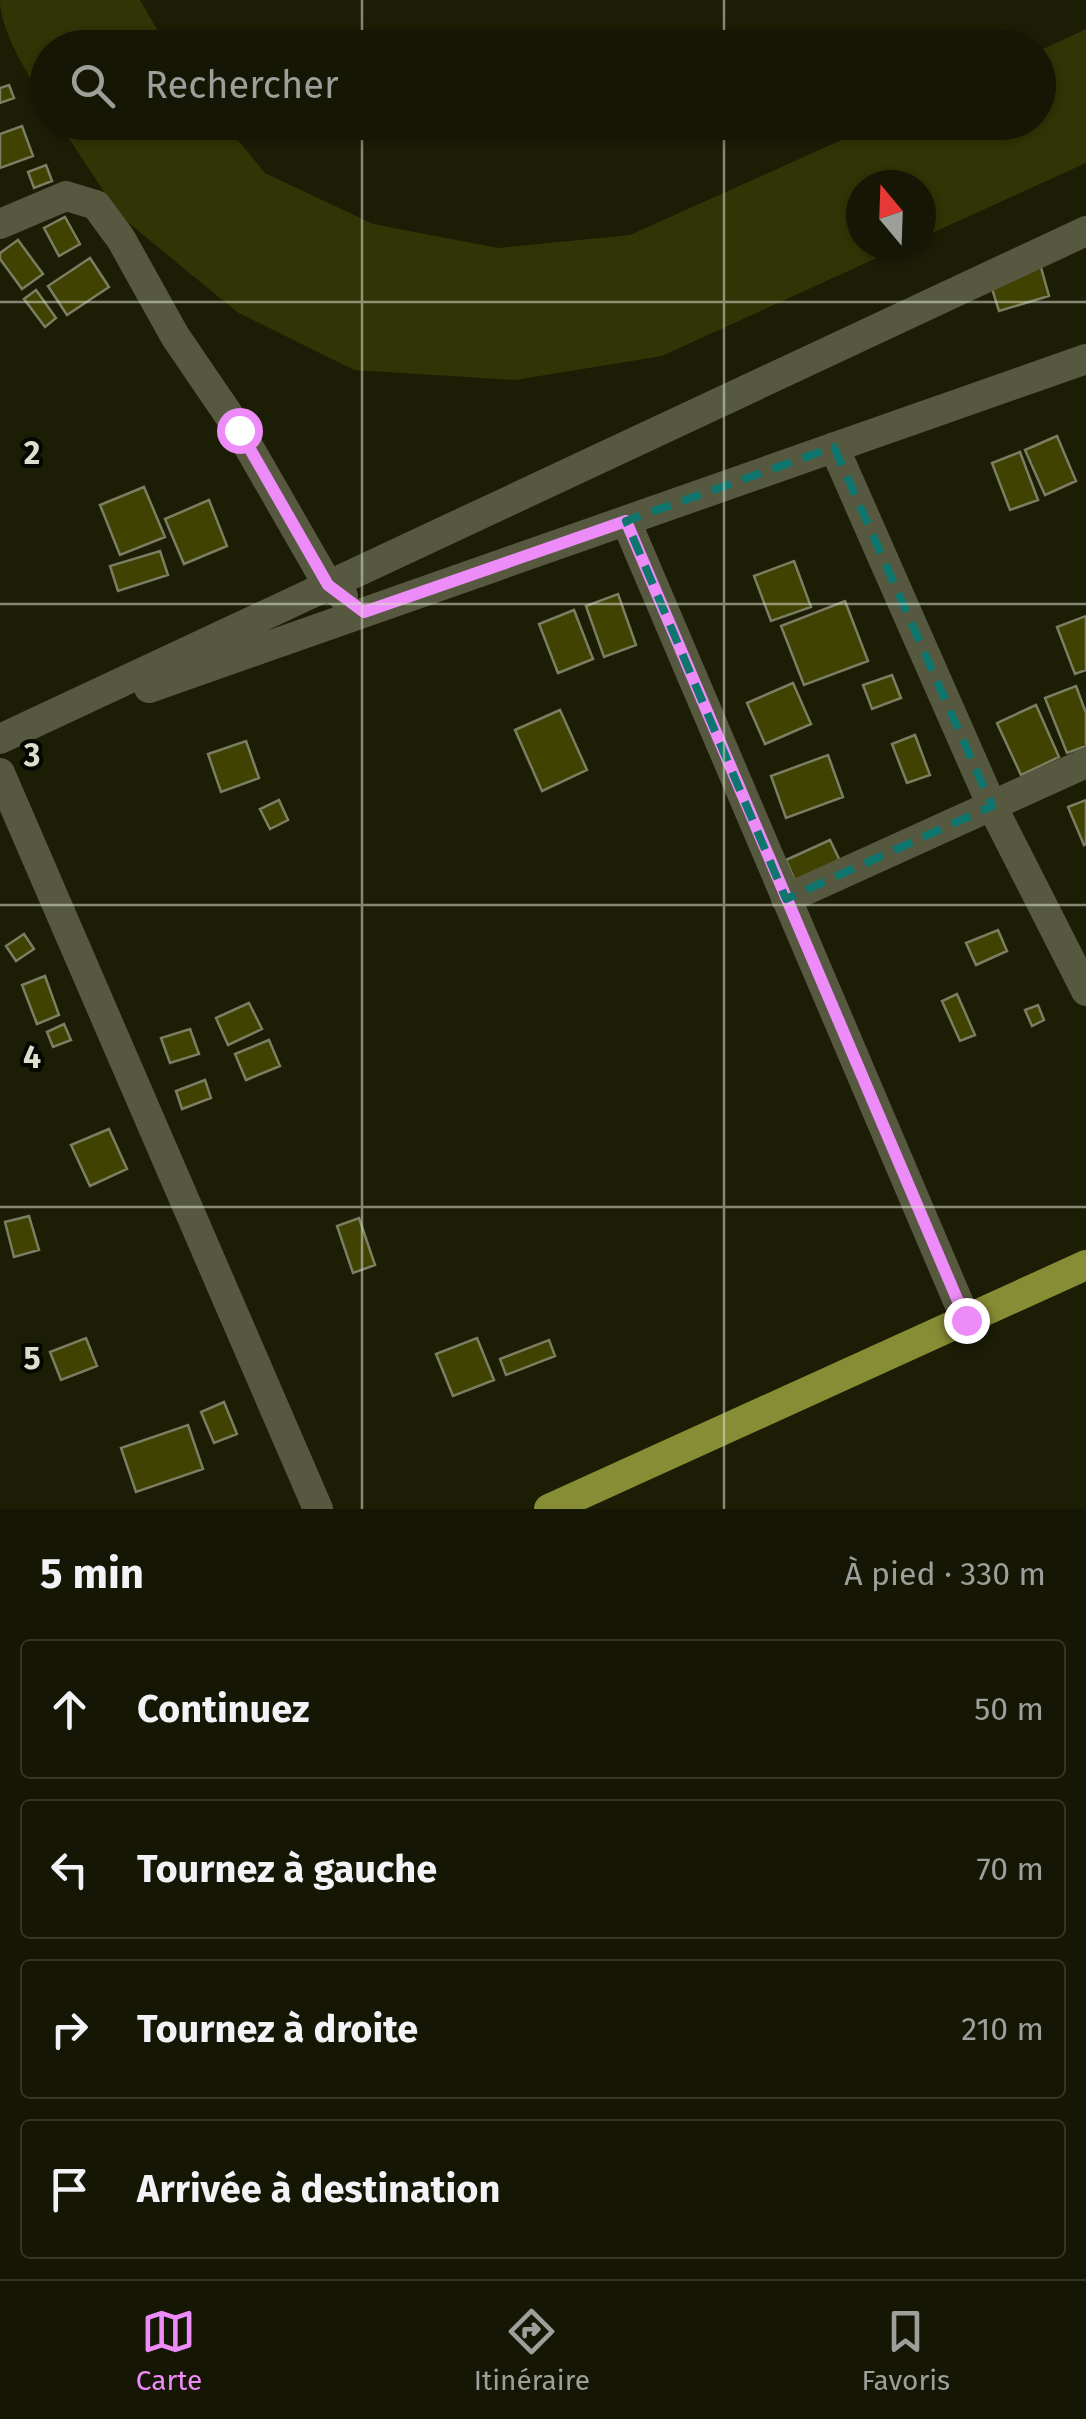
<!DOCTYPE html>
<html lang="fr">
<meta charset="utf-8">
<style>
:root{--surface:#151604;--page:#1e1f0e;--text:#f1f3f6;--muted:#9d9f9a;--line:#343526;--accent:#ed8cf9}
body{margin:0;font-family:"Fira Sans",sans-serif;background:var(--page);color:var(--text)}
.compass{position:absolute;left:846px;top:170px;width:90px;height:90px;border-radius:50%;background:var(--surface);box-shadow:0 2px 8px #0004;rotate:341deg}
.stop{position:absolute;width:30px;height:30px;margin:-22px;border:8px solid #ed8cf9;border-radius:50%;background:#fff}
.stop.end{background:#ed8cf9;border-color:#fff;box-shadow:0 2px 10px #0008}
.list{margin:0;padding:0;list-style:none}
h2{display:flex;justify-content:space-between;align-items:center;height:130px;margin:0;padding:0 40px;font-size:42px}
h2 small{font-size:32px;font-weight:400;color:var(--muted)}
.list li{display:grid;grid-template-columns:65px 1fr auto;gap:30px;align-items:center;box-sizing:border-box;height:140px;margin:0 20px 20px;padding:0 20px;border:2px solid var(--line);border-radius:10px}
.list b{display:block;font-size:38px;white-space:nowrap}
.list em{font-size:32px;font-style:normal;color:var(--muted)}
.icon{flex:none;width:55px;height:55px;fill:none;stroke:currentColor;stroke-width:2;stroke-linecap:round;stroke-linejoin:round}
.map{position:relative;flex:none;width:1086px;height:1509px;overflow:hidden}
.search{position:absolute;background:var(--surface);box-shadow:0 2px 8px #0004;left:30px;right:30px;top:30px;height:110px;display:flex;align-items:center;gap:25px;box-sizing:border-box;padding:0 35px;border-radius:55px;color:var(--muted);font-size:38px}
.sheet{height:770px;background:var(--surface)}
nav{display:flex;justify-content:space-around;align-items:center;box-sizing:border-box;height:140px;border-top:2px solid var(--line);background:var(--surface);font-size:28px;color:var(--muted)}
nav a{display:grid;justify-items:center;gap:5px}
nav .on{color:var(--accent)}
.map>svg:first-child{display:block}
</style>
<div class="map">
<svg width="1086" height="1509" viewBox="0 0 1086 1509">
<rect width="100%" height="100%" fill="#1c1d05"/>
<path fill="#313405" d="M0,0h140l27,47 -119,1 -1,57c-17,-27 -47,-73 -47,-105z
M1086,29v134l-165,75v-53h-60v60h44l-243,111 -147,24 -161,-10 -117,-58 -118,-97 -60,-92h165l41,50 108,51 125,24 132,-13 249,-112 159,-1 1,-71z"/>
<path fill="#3f4200" stroke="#7b7e62" stroke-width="2.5" d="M9,85l5,13 -14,5v-15z
M22,126l11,30 -33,12v-34z
M46,165l6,16 -18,7 -6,-16z
M65,217l15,27 -21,12 -15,-28z
M18,240l25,34 -21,15 -22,-30v-6z
M90,258l19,29 -42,28 -19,-29z
M1040,264l9,32 -50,15 -10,-32z
M36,290l20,28 -11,9 -21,-28z
M1057,436l19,45 -31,14 -20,-45z
M1020,452l18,48 -28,10 -18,-47z
M144,487l21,50 -45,18 -20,-50z
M209,500l18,46 -43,18 -19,-45z
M160,551l8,24 -50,16 -8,-25z
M794,561l17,46 -40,14 -17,-45z
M618,594l18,51 -32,12 -18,-51z
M845,601l23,60 -64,24 -23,-59z
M574,610l19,49 -35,14 -19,-49z
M1086,616v54l-11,4 -18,-47z
M892,675l9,23 -29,11 -9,-24z
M793,683l18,41 -46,20 -18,-41z
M1076,686l10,27v33l-19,7 -22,-55z
M1036,705l23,52 -38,18 -24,-52z
M560,710l27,60 -45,21 -27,-61z
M915,735l15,40 -23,8 -15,-39z
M246,741l13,37 -38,14 -13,-38z
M828,755l15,42 -57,21 -15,-42z
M279,800l9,20 -18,9 -10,-20z
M1086,800v44l-2,1 -16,-38z
M830,840l10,21 -45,20 -9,-21z
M998,930l9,21 -31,14 -10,-22z
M24,934l10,15 -18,12 -10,-15z
M45,976l14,39 -22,9 -15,-39z
M957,994l18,41 -15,6 -18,-40z
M249,1003l13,26 -34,16 -12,-27z
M1038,1005l6,15 -12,6 -7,-16z
M64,1024l7,16 -18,7 -6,-15z
M190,1029l9,25 -29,9 -9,-25z
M269,1040l11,26 -34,14 -11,-26z
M205,1080l6,18 -29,11 -6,-18z
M109,1129l18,40 -37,17 -19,-41z
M29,1216l10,34 -25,7 -9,-35z
M359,1218l16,47 -22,8 -16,-47z
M86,1338l11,28 -36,14 -11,-28z
M477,1338l17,42 -41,16 -17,-42z
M549,1340l6,16 -49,19 -6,-16z
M224,1402l13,32 -23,9 -13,-31z
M188,1425l15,44 -67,23 -15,-44z"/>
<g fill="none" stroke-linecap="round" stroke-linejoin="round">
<path stroke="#56593f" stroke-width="30" d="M0,224l66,-28 30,9 25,34 54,97 64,94 89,155 15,11
M834,447l158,359 94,185
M626,521l340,799
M149,688l937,-329
M0,739l1086,-508
M0,773l318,736
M786,899l300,-136"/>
<path stroke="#878d34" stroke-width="30" d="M549,1509l537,-244"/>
</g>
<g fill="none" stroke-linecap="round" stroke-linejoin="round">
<path stroke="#ed8cf9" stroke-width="12" d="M239,430l89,155 36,27 262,-91 340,799"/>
</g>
<path fill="none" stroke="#0f766e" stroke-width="8" stroke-dasharray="20 12" stroke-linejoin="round" d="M834,447l158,359 -206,93 -160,-378z"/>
<path fill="none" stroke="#dcdece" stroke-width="2.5" stroke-opacity="0.55" d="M362,0v48M724,0v48M362,122v1387M724,122v1387M0,302h1086M0,604h1086M0,905h1086M0,1207h1086"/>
<g font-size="32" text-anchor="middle" font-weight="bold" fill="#dcdece" stroke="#060701" stroke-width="8" stroke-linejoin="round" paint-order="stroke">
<text x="32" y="464">2</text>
<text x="32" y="766">3</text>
<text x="32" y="1068">4</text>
<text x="32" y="1369">5</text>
</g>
</svg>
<svg class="compass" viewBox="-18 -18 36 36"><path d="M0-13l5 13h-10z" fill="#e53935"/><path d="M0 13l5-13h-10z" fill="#9d9f9a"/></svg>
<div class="stop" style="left:239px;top:430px"></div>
<div class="stop end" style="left:966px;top:1320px"></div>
<div class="search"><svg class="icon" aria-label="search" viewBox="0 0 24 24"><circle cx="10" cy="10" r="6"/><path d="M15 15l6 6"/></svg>Rechercher</div>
</div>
<section class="sheet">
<h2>5 min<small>À pied · 330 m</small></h2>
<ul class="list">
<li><svg class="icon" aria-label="ahead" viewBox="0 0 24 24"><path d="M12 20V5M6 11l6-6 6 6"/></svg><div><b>Continuez</b></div><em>50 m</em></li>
<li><svg class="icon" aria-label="left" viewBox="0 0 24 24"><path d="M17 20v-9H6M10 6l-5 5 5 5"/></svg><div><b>Tournez à gauche</b></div><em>70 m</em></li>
<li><svg class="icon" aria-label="right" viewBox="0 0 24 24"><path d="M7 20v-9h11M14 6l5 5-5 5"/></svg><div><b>Tournez à droite</b></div><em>210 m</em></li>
<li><svg class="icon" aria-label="arrive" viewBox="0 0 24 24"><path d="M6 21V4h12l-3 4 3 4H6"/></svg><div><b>Arrivée à destination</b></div></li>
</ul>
</section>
<nav>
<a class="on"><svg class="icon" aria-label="map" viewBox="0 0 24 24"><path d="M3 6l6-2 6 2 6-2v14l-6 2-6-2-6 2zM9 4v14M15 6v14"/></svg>Carte</a>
<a><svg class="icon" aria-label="directions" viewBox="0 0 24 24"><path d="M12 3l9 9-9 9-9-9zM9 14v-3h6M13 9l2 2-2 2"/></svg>Itinéraire</a>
<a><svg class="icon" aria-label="saved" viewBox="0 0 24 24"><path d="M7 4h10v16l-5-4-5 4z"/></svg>Favoris</a>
</nav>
